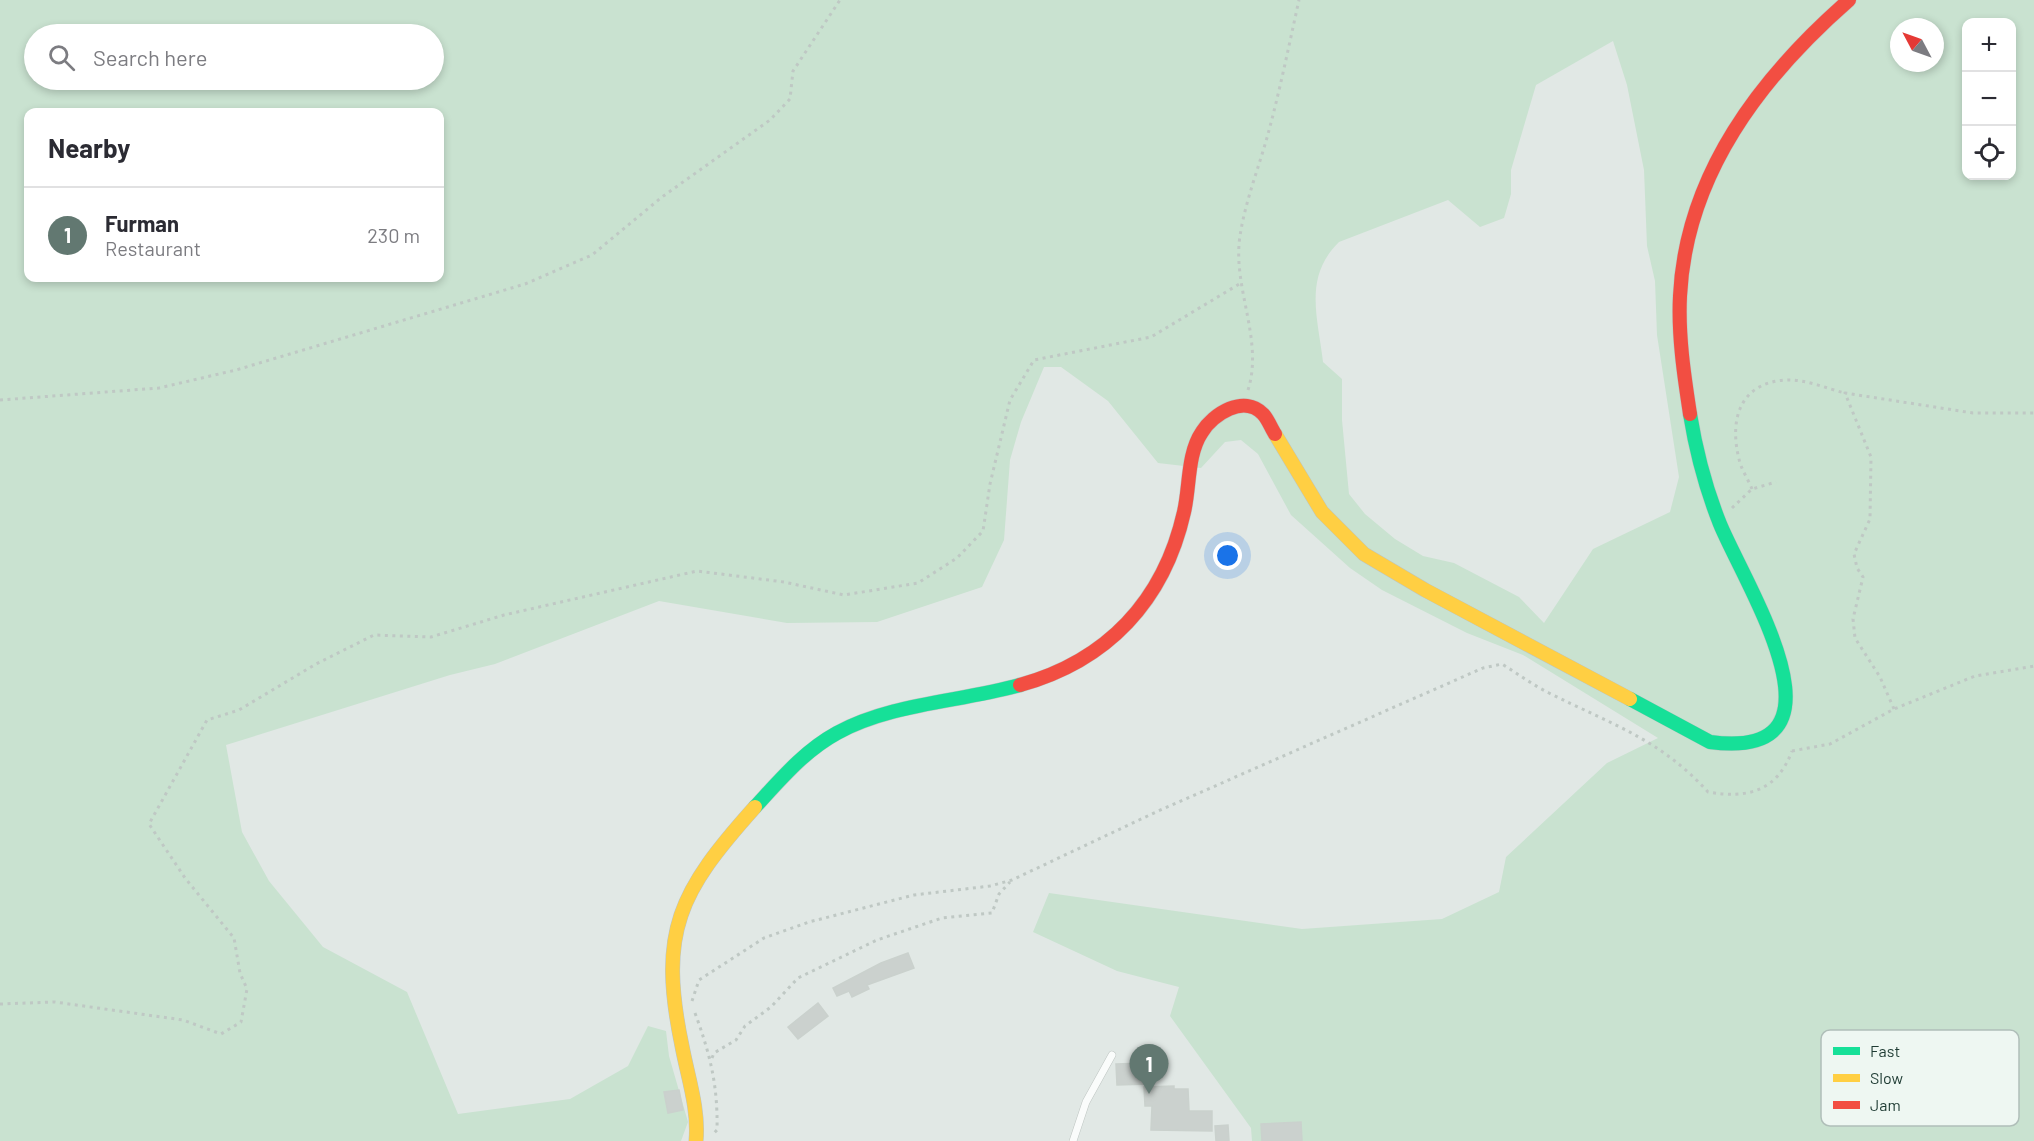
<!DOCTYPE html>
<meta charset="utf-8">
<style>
:root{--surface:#fff;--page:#f7f7f7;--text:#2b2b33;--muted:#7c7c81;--line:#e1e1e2;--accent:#627871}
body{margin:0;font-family:Barlow,sans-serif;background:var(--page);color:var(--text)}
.controls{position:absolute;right:18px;top:18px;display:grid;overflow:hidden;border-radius:12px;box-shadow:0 3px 9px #0003}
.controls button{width:54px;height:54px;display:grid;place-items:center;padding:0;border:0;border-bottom:2px solid var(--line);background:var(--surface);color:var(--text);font:30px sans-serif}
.compass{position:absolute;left:1890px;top:18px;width:54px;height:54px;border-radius:50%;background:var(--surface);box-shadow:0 3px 9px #0003;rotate:311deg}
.you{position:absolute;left:1228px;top:556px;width:21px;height:21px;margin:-15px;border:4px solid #fff;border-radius:50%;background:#1a73e8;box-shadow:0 0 0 9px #1a73e833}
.badge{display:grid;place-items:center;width:39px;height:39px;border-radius:50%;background:var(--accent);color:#fff;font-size:20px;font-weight:700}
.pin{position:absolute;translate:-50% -50px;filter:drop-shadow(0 2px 3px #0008)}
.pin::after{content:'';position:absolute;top:32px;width:21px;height:18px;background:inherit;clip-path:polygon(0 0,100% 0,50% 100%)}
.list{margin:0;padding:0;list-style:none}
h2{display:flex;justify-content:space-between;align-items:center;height:78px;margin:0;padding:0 24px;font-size:26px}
h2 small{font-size:20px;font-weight:400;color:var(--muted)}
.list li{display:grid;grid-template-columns:39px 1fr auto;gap:18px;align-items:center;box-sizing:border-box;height:96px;padding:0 24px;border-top:2px solid var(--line)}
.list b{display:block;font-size:22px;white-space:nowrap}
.list p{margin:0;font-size:20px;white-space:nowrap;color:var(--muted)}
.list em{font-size:20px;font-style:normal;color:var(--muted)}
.icon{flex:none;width:33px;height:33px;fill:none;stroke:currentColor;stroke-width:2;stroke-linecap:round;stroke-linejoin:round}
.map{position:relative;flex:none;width:2034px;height:1141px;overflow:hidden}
.search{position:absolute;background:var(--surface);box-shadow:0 3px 9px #0003;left:24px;top:24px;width:420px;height:66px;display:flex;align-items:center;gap:15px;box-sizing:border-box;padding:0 21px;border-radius:33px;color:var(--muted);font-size:22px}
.panel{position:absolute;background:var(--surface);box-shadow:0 3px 9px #0003;left:24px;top:108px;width:420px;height:174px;border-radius:12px}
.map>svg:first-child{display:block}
</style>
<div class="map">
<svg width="2034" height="1141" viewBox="0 0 2034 1141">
<rect width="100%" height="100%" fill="#e1e8e5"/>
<path fill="#c9e2d0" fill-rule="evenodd" d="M0,0h2034v1141h-782l-1,-13 -81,-112 9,-29 -62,-16 -84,-39 16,-39 253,36 140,-10 57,-27 7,-35 101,-94 51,-25 -135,-83 -56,-22 -85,-43 -32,-22 -59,-53 -33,-61 -17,-14 -16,2 -24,26 -43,-5 -50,-62 -47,-34h-17l-23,55 -11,38 -6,80 -22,47 -105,35 -90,1 -128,-22 -164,63 -45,11 -224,70 16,87 27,49 54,66 84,45 51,122 112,-15 58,-33 20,-40 18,5 3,25 19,66 -7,19h-681zM1966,22h46v154h-46zM1899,27h36v36h-36zM34,34h400v46h-400zM1613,41l14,44 17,85 3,76 8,35 2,54 22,142 -9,35 -77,37 -49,74 -25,-26 -65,-34 -31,-7 -28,-17 -30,-25 -16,-20 -7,-74v-41l-19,-17c-5,-44 -20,-85 16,-120l109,-42 32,27 24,-9 7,-24v-24l25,-85zM28,112h412v166h-412z"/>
<path fill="#cbd1ce" stroke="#cad1cd" stroke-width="1.5" d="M908,953l6,15 -47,17 2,4 -17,8 -3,-6 -12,5 -4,-8 48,-25z
M818,1003l10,13 -30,23 -10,-12z
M1147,1063l1,21 -31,1 -1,-21z
M1174,1086v3h14l1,22h23v20l-61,-1 1,-24h-7l-1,-19z
M679,1090l4,20 -15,3 -4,-21z
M1301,1122l1,19h-40l-1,-17z
M1228,1125l1,16h-13l-1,-15z"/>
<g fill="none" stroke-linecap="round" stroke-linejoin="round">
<g stroke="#bec5c2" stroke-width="8">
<path id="lane" d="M1073,1141l13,-39 26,-47"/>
</g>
<g stroke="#bdc5c2" stroke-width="15">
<path id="fast" d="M1630,699l80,43c150,20 35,-157 10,-218 -14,-35 -24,-73 -30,-110
M755,807c25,-27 49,-56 82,-74 55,-30 123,-31 183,-48"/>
</g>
<g stroke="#bdc5c2" stroke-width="15">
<path id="slow" d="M1275,434l47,78 42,42 61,36 205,109
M696,1141c3,-32 -8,-63 -14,-95 -24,-115 -3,-154 73,-239"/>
</g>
<g stroke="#bdc5c2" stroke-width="15">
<path id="jam" d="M1690,414c-6,-39 -12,-79 -10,-118 6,-122 81,-219 169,-296
M1020,685c87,-24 144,-84 164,-173 6,-25 3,-58 18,-80 11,-18 42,-38 61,-18 5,5 8,14 12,20"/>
</g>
<path stroke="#bfc8c4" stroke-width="3" stroke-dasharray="3 4.5" stroke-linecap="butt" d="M1248,390c16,-50 -16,-103 -8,-154 5,-34 19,-69 28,-102 12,-44 21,-89 31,-134
M0,400l159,-12 77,-18 289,-86 67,-29 70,-58 108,-77 20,-21 3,-28 47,-71
M1752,489c-4,-10 -11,-20 -13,-30 -10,-40 1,-77 48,-79 18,-1 41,9 58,13
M1732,508l20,-19 24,-7
M1894,709l-14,-32 -25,-39 -2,-19 10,-42 -6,-9 -3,-14 16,-35 1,-62 -26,-64 128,20h61
M1792,751l38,-7 64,-35 81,-33 59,-10
M692,1001l7,-21 65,-42 45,-16 105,-27 76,-9 22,-6 144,-68 327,-144 19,-4c16,10 31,21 47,29 62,31 111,46 159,99 40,7 69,-1 84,-41
M0,1004l55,-2 128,18 38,14 20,-12 6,-33 -7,-16 -6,-35 -49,-60 -36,-54 58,-104 32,-10 77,-46 58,-29 57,2 73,-22 193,-44 87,11 60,13 74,-12 39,-25 26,-27 7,-47 20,-84 24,-40 117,-23 90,-54
M695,1013c15,41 23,72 22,117l-3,3
M712,1058l2,-5 22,-13 9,-14 26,-19 27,-29 79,-38 65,-22 50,-5 7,-19 11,-12"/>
<use href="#lane" stroke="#fafcfb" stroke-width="7"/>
<use href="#fast" stroke="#16e098" stroke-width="14"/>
<use href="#slow" stroke="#ffcf43" stroke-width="14"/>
<use href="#jam" stroke="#f24e42" stroke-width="14"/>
</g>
<rect x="1821" y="1030" width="198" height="96" rx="9" fill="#eef7f2" stroke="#b0bfb9" stroke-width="1.5"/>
<rect x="1833" y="1047" width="27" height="8" fill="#16e098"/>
<rect x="1833" y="1074" width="27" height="8" fill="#ffcf43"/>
<rect x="1833" y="1101" width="27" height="8" fill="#f24e42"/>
<g font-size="16" fill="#1e3b33">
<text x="1870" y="1057">Fast</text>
<text x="1870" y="1084">Slow</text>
<text x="1870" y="1111">Jam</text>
</g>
</svg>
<div class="controls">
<button>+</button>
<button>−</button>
<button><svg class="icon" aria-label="locate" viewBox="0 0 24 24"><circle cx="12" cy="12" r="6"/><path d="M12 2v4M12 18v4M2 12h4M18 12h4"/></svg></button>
</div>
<svg class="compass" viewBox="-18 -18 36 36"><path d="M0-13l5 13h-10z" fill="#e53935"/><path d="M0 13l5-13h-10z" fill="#7c7c81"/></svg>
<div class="you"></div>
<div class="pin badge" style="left:1149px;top:1094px">1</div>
<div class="search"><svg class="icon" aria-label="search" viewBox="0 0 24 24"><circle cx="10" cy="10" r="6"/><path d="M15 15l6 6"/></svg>Search here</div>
<section class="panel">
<h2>Nearby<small></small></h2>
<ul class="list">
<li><span class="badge">1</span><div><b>Furman</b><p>Restaurant</p></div><em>230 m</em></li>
</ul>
</section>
</div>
